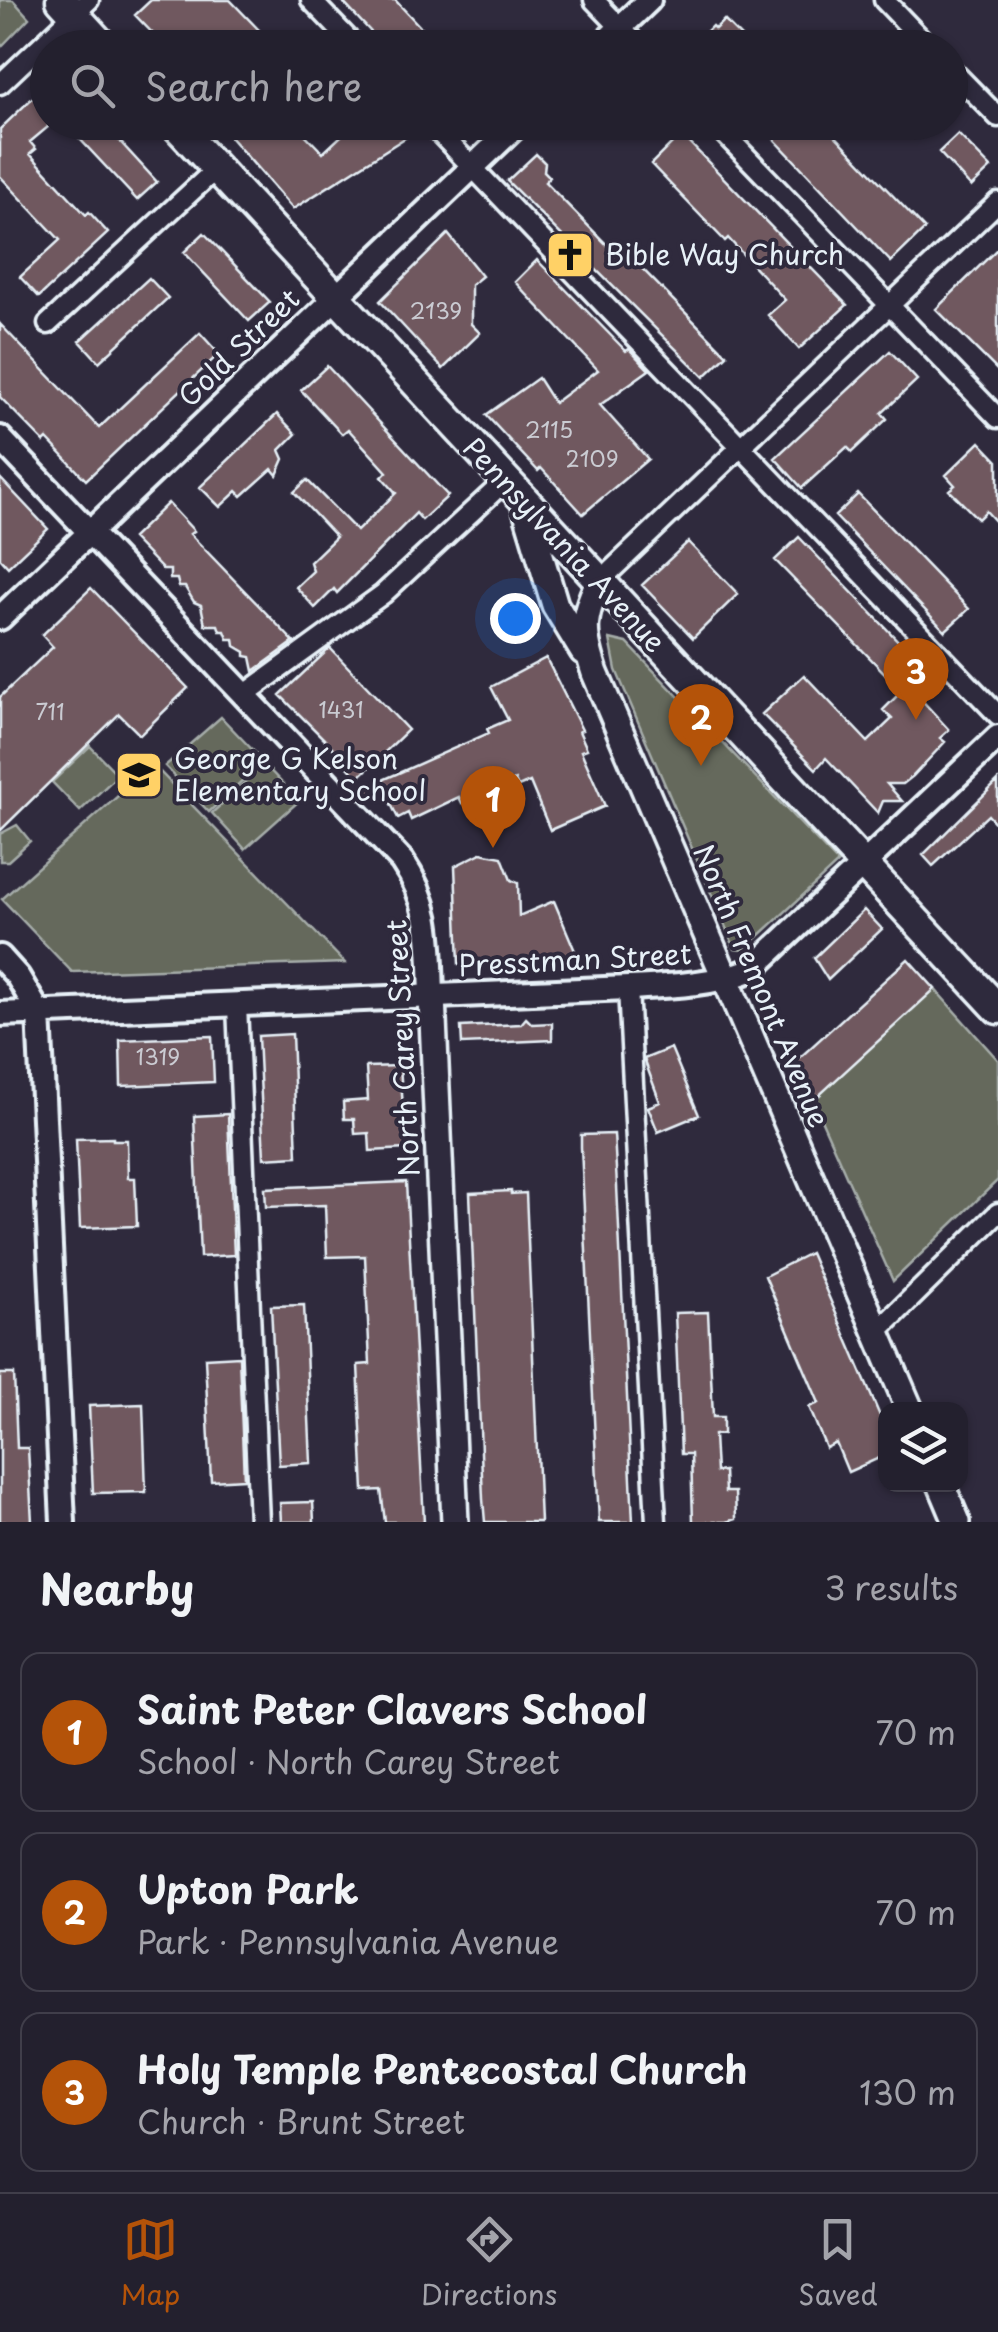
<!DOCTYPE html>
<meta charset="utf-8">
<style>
:root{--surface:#23202e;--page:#2b2836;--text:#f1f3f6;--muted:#a3a3aa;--line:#403e4a;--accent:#b45309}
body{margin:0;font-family:"Playpen Sans",sans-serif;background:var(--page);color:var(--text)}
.controls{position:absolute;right:30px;bottom:30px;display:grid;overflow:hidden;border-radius:20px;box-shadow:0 2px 8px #0004}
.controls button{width:90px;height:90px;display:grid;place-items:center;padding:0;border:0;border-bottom:2px solid var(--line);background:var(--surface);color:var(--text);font:50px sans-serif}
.you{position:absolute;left:515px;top:618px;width:35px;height:35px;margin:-25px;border:8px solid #fff;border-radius:50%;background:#1a73e8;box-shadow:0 0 0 15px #1a73e833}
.badge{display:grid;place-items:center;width:65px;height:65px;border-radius:50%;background:var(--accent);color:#fff;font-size:32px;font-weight:700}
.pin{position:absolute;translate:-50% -82px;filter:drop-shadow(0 2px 5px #0008)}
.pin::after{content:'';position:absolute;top:52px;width:35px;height:30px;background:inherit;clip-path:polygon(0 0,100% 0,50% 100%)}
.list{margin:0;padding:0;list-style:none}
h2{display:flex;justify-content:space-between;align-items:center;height:130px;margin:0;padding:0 40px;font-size:42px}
h2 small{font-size:32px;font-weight:400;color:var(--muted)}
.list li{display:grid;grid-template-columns:65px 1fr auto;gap:30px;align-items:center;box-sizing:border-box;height:160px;margin:0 20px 20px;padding:0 20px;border:2px solid var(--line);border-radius:20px}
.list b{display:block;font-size:38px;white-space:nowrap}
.list p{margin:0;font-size:32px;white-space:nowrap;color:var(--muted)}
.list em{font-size:32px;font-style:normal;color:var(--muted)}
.icon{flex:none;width:55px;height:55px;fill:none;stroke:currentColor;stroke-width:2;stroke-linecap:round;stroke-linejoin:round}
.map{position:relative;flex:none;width:998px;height:1522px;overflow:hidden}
.search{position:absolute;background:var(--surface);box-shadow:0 2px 8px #0004;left:30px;right:30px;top:30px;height:110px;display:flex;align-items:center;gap:25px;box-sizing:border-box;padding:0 35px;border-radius:55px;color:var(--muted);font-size:38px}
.sheet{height:670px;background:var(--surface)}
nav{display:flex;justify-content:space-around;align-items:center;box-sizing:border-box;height:140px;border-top:2px solid var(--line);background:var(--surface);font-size:28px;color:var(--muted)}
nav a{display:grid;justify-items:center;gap:5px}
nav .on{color:var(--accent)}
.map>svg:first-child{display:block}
</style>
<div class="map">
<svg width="998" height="1522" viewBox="0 0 998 1522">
<rect width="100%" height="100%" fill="#2f2a3d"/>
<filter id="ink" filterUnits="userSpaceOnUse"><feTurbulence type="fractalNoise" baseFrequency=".01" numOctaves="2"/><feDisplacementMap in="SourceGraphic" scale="20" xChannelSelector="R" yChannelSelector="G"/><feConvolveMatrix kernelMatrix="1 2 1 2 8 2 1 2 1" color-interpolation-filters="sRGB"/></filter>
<g filter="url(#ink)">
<path fill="#65695b" stroke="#a6adaa" stroke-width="2.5" d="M0,0h13l16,18 -29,30z
M610,639l17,4 211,220 -94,87 -9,-1 -119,-279z
M221,717l42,44 -54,51 -44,-46z
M90,746l28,29 -38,36 -28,-29z
M264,764l35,37 -54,48 -33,-36z
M146,771l14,1 185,191 -273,9 -70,-73z
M17,825l13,16 -22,20h-8v-27z
M932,986l66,74v120l-105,101 -80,-180z"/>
<path fill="#6f595e" stroke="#e8f1f8" stroke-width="2.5" d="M151,0h79l29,30 -18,18h-74l-32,-33z
M341,0h54l45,48h-54z
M724,20l28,28h-62l22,-22 3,3z
M48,83v44l-18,15 6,7 -6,5 56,61 3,-3 19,21 -69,64 -19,-20 40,-37 -60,-64v-47z
M64,122h38l55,60 -20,18z
M217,122h76l30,31 33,-31h61l2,7 -126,80z
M758,122h64l103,107 -34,33z
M681,134l166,171 -48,44 -31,-34 17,-15 -57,-62 -3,3 -74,-77z
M958,134l33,34 -20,19 -32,-35z
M536,154l9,9 -1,8 6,6 -5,5 64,65 6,-6 112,114 -23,22 -197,-196z
M204,233l66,69 -21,19 -65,-69z
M448,234l34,42 -11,9v39l9,9 -37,36 -63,-68z
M998,248v123l-62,-62z
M537,260l89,91 3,-2 20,21 -49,35 48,54 -65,55 -42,-46 -3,3 -52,-56 52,-37 16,25 44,-33 -83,-88z
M149,278l19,20 -69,64 -19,-21z
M0,324l99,104 101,-95 19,21 -133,126 -39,-41 -3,3 -44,-45z
M890,351l27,29 -35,33 5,6 -35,33 -5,-5 -45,41 -27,-30z
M327,366l121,130 -26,24 -6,-7 -79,80 -3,-4 -19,19 -19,-21 17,-16 -3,-9 26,-25 -42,-45 13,-12 50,51 39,-38 -14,-16 5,-5 -39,-43 -6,5 -41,-44z
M277,414l19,20 -16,16 4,9 -7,16 -5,-6 -30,27 -5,-5 -17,16 -20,-20z
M980,442l18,19v63l-12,-13 -8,8 -29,-29 6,-5 -9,-10z
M0,478l48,51 -40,38 -8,-9z
M858,494l111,115 -24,22 -110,-115z
M168,503l26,28 -4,3 104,108 -40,29 -3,-14 -6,-1v-4l-10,-6 -1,-7h-6l-3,-8h-5l-2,-6h-13l-4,-20 -7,-3 -9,-15h-6l-2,-8h-7v-9h-7l-31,-32z
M799,537l123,129 -6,5 15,15 -12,11 30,33 -9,8 5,4 -32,34 -10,8h-16l15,17h-19l-5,12 -52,-55 -10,11 -54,-55 42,-39 64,67 24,-23 -9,-9 19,-19 -127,-131z
M688,542l50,52 -45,44 -51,-53z
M91,588l97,100 -48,47 -21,-21 -119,117v-134l53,-50 -11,-12z
M330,648l78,82 -50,48 -22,-24 2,-1 -58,-58z
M546,658l36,72 -3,1 8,18 -6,2 24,55 -55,24 -20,-48 -12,5 -3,-7 -5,2 -2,-3 -33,14 1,3 -14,7 -3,-6 -48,23 -3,-7 -10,5 -8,-16 -30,-12 129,-57 -2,-4 21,-9 -17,-33z
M998,781v45l-10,-11 -55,51 -10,-11z
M481,853l21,4 9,23 7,3 1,33 35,-15 24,57 -119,6 -4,-98z
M864,910l18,19 -54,51 -14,-22z
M908,959l27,30 -122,112 -17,-40z
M526,1018l6,6 20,-1v17l-90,4 -1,-17 60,-3z
M292,1034l5,122 -33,2 -6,-122z
M212,1036l2,46 -93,4 -1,-46z
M671,1048l28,67 -41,17 -10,-25 12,-5 -16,-43z
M400,1066l6,83 -36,2 -1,-18 -14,1 -1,-15h-10l-1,-17 25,-2 -2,-33z
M228,1114l6,141 -34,2 -6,-141z
M614,1134l3,52 16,336h-34l-18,-375v-12z
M113,1138v2h14l1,38h7l2,48 -57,2 -4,-89z
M406,1182l18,340h-39l-4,-32 -17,1 -6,-126 12,-1 -5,-108 -38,1 -2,-52 -59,2 -1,-19z
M511,1191v3l15,-1 14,329h-55l-2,-23 -13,-306z
M810,1253l76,177v25l-38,17 -12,-29 -10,5 -17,-41 10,-4 -54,-127z
M304,1305l7,158 -32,2 -8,-159z
M708,1312l5,105h10v17l-9,1 2,37 8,-1 1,21h10l1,27 -9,3h-34l-2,-68h-10l-6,-141z
M239,1356l5,123 -33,2 -6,-123z
M0,1374h14l3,74h11l4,74h-32z
M143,1404l3,88 -53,1 -4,-87z
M313,1502l1,20h-33l-1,-19z"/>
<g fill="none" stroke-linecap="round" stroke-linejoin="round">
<g stroke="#e8f1f8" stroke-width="25">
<path id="minor" d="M311,0l46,48
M594,0l46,48
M884,0l46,48
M950,68l48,49
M0,84l89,-84
M429,122l569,593
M713,122l285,296
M48,324l168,-155
M599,582l399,-380
M244,695l139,-101 122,-113
M628,988l28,534
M237,1005l22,517
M877,1332l121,-119"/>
</g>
<g stroke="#e8f1f8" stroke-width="30">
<path id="tertiary" d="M599,48l50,-48
M0,438l402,423c31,45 28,83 30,135
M0,618l520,-496
M0,957l18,20 21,36 24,509
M0,1014l628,-26c43,-2 83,-3 123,-18l247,-233"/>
</g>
<g stroke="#e8f1f8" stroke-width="32">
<path id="secondary" d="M523,499l32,106 28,46
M599,582c-18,37 -17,52 -4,91l315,737
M432,996l23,526
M941,1484l16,38"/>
</g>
<g stroke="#e8f1f8" stroke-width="35">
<path id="primary" d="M61,0l44,48
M173,122l825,887"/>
</g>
<use href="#minor" stroke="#2f2a3d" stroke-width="18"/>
<use href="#tertiary" stroke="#2f2a3d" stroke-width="22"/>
<use href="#secondary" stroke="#2f2a3d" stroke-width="25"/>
<use href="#primary" stroke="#2f2a3d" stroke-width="28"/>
</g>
</g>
<defs>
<g id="church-square" transform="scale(2.5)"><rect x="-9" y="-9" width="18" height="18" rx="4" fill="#ffd166" stroke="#2f2a3d"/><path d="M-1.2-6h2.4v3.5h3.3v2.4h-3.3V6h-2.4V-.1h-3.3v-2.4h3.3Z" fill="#111"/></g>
<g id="school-square" transform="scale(2.5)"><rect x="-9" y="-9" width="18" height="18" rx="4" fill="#ffd166" stroke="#2f2a3d"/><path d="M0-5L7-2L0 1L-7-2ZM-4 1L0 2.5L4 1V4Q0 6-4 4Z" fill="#111"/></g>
</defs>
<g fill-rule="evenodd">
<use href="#church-square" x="570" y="255"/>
<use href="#school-square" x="139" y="775"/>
</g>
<g text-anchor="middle" stroke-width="8" stroke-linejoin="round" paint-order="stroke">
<g font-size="22" fill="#cacbd2">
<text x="436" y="319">2139</text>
<text x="549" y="438">2115</text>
<text x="592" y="467">2109</text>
<text x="341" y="718">1431</text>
<text x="50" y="720">711</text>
<text x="158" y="1065">1319</text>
</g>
<g font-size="28" fill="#e8f1f8" stroke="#2f2a3d" text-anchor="start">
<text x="605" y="265">Bible Way Church</text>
<text x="174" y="769">George G Kelson<tspan x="174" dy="32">Elementary School</tspan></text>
</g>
<g font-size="28" fill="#e8f1f8" stroke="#2f2a3d">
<text transform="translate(239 348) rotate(-44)" y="10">Gold Street</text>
<text transform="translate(564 545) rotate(47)" y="10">Pennsylvania Avenue</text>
<text transform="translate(575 960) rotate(-3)" y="10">Presstman Street</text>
<text transform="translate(761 986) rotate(67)" y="10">North Fremont Avenue</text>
<text transform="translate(403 1048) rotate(-93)" y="10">North Carey Street</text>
</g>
</g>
</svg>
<div class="controls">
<button><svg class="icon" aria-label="layers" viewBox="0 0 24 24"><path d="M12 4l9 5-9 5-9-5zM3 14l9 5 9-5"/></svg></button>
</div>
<div class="you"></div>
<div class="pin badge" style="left:493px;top:848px">1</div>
<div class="pin badge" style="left:701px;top:766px">2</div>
<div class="pin badge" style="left:916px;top:720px">3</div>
<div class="search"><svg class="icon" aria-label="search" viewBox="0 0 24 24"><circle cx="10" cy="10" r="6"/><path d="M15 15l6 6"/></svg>Search here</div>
</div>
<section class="sheet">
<h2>Nearby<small>3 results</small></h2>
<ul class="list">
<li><span class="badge">1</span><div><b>Saint Peter Clavers School</b><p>School · North Carey Street</p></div><em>70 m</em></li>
<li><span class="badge">2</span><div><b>Upton Park</b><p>Park · Pennsylvania Avenue</p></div><em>70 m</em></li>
<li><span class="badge">3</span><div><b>Holy Temple Pentecostal Church</b><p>Church · Brunt Street</p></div><em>130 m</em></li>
</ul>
</section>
<nav>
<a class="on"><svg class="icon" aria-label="map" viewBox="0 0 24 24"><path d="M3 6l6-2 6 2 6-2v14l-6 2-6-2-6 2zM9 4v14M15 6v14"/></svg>Map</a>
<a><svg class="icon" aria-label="directions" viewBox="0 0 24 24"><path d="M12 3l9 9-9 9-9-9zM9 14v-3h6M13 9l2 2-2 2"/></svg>Directions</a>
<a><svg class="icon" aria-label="saved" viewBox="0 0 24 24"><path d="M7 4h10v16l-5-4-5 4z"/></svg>Saved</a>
</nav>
